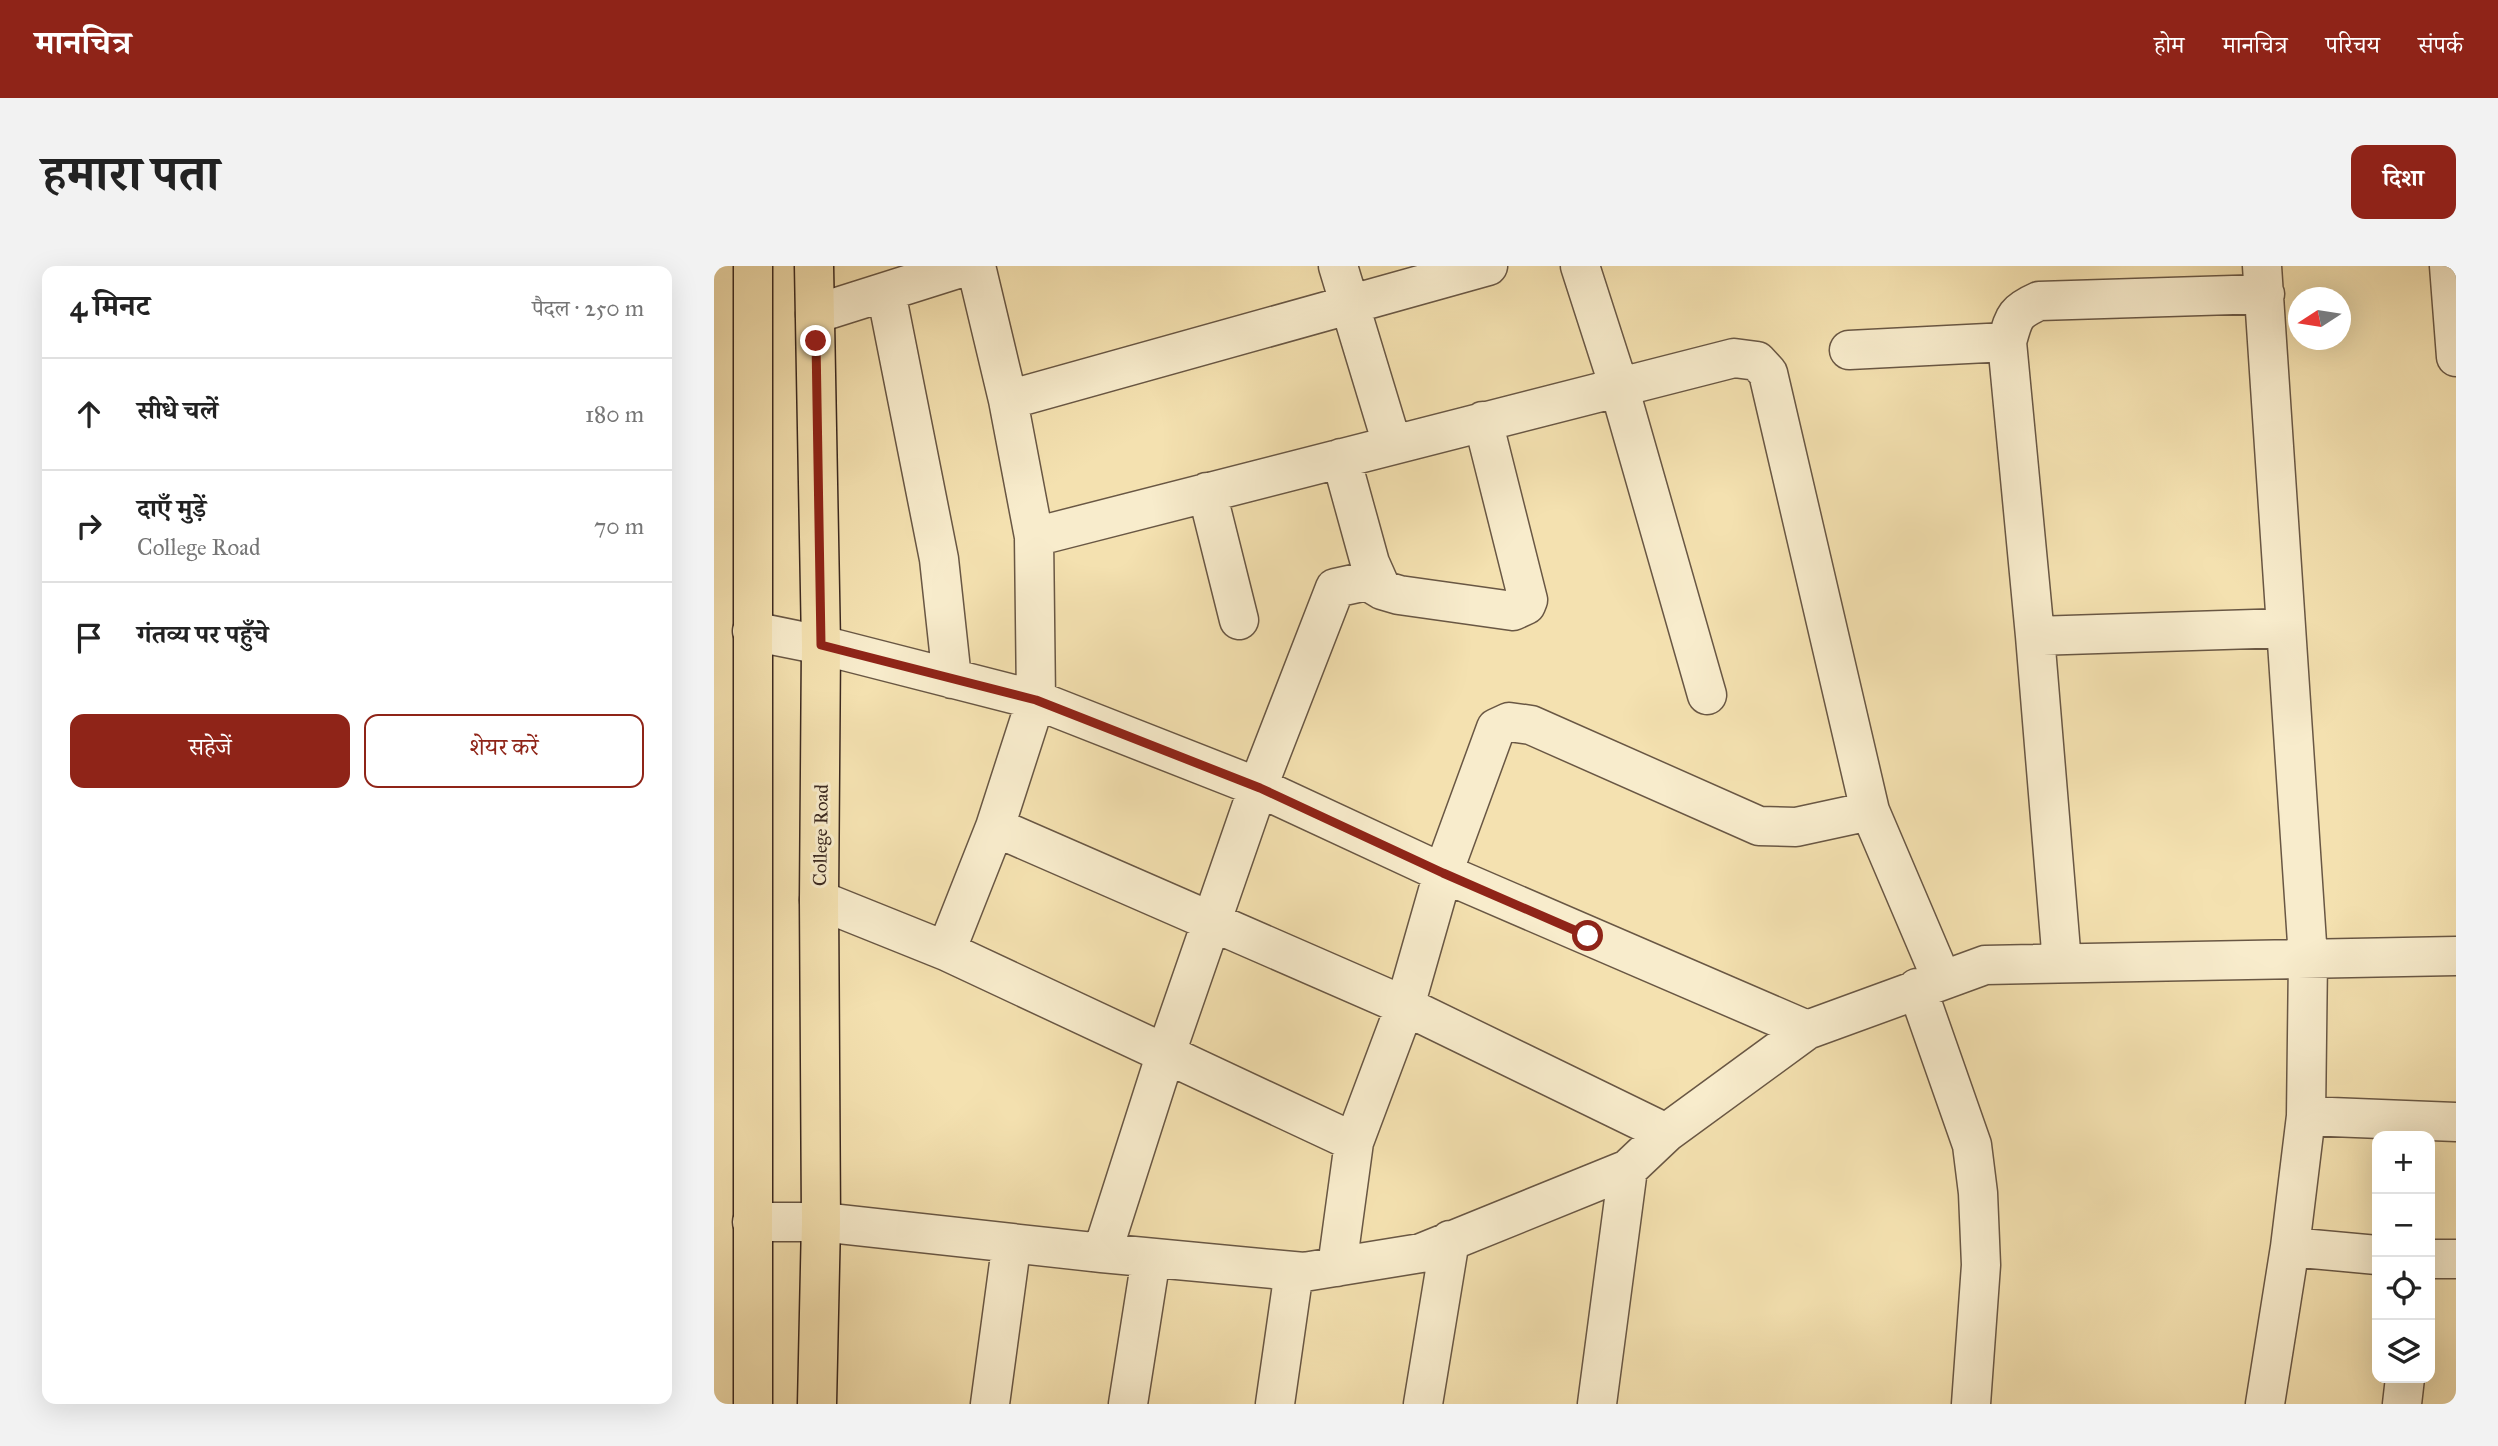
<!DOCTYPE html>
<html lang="hi">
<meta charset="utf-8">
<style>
:root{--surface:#fff;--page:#f2f2f2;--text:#222;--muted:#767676;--line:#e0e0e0;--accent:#8f2418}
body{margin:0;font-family:"IM FELL Great Primer","Noto Serif Devanagari",serif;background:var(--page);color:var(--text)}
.controls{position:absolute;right:21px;bottom:21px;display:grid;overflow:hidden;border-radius:14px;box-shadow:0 7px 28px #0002}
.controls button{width:63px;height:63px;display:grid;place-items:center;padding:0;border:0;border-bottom:2px solid var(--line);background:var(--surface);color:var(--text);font:35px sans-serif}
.compass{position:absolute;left:1574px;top:21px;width:63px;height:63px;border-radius:50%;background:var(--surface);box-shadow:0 7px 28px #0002;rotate:258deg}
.stop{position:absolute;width:21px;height:21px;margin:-16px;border:5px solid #8f2418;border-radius:50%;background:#fff}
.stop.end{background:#8f2418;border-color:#fff;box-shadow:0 2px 7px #0008}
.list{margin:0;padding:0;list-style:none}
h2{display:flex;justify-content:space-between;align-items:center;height:91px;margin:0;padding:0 28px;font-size:30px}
h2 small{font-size:23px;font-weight:400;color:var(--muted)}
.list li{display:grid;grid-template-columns:46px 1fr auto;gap:21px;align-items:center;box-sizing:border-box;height:112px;padding:0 28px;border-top:2px solid var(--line)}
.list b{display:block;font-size:26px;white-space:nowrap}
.list p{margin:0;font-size:23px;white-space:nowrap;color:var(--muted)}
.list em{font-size:23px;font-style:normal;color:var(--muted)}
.actions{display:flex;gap:14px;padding:21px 28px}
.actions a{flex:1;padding:16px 0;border:2px solid var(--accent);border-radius:14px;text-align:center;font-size:24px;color:var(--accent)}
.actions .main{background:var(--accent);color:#fff}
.icon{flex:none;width:38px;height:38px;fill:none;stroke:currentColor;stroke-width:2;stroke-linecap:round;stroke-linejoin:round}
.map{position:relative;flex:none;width:1742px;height:1138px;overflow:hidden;border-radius:14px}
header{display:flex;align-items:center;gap:42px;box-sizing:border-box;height:98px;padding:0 35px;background:var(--accent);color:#fff}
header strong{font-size:33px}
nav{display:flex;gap:38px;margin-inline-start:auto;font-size:24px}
.intro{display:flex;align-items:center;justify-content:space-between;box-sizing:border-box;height:168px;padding:0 42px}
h1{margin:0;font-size:49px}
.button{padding:18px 32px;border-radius:14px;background:var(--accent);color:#fff;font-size:24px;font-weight:700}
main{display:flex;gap:42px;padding:0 42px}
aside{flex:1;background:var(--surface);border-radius:14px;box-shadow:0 7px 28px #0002}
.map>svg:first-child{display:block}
</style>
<header>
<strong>मानचित्र</strong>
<nav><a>होम</a><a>मानचित्र</a><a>परिचय</a><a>संपर्क</a></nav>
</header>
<div class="intro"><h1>हमारा पता</h1><a class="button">दिशा</a></div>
<main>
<aside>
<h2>4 मिनट<small>पैदल · 250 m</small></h2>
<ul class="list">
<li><svg class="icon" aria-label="ahead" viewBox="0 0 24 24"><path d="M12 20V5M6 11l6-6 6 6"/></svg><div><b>सीधे चलें</b></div><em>180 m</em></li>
<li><svg class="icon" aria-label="right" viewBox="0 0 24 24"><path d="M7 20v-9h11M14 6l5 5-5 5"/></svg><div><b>दाएँ मुड़ें</b><p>College Road</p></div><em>70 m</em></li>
<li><svg class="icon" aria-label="arrive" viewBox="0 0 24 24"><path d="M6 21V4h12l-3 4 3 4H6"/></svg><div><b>गंतव्य पर पहुँचे</b></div></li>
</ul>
<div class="actions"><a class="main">सहेजें</a><a>शेयर करें</a></div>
</aside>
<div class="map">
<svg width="1742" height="1138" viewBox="0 0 1742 1138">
<rect width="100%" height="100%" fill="#f4e1b0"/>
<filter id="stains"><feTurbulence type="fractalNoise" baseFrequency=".00286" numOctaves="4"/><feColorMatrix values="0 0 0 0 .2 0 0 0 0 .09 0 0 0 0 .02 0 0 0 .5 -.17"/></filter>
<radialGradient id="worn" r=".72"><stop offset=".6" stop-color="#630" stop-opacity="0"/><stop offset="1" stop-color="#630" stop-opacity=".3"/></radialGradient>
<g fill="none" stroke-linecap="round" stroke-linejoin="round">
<g stroke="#695744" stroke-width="41">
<path id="minor" d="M624,0l54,178
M866,0l39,121 88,308
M1548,0l46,692 -2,158 -16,131 -25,157
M1735,0l7,91
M172,26l53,267 13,120
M101,48l152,-48
M1135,84l158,-8
M294,134l480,-134
M627,192l29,105 12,27 17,5 114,16 13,-6 2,-5 -45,-179
M493,226l32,128
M320,271l700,-179 23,3 11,12 102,438 72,169
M38,365l69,14 215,55 224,88 183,85 364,157
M1321,370l251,-8
M281,561l410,179 261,127
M105,634l127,51 408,191
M232,685l49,-124 41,-127 -2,-163 -26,-137 -32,-134
M1348,697l-27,-327 -28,-294c7,-25 7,-30 32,-41l226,-7
M1203,722l55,157 6,48 3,72 -10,139
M1592,850l150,6
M38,956h69l281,31 202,19 117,-19 207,-84 38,-36 141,-103 178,-65 471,-9
M1576,981l87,8
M388,987l64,-200 96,-277 73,-188 32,-7 15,9
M1716,993h26
M623,1001l17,-125 51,-136 38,-133 53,-145 13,-6 22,3 228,101 37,1 74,-16
M276,1138l19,-141
M414,1138l23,-146
M561,1138l19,-133
M709,1138l27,-164
M883,1138l31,-235
M1688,1138l3,-26"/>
</g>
<g stroke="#3b2920" stroke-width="41">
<path id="major" d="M100,0l7,379 -2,255 2,322 -4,182
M39,1138v-1138"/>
</g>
<use href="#minor" stroke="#f8eccc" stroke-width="38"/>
<use href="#major" stroke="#f4e1b0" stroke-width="38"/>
</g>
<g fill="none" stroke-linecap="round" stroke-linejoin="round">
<path stroke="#8f2418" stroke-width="9" d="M102,75l5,304 215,55 224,88 183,85 145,63"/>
</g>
<g text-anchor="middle" stroke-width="6" stroke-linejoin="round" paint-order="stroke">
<g font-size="19" fill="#3b2920" stroke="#f8eccc">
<text transform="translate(106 569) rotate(-89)" y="7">College Road</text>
</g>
</g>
<rect width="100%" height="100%" filter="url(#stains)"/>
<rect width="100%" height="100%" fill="url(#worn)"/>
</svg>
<div class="controls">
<button>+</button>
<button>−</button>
<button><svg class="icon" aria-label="locate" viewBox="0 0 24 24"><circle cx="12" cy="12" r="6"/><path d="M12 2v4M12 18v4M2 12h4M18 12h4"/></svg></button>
<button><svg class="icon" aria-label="layers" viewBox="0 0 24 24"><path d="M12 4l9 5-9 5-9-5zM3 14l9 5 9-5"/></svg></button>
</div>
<svg class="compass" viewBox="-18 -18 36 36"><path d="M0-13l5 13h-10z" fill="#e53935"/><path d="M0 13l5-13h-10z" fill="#767676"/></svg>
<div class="stop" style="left:874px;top:670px"></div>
<div class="stop end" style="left:102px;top:75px"></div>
</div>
</main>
